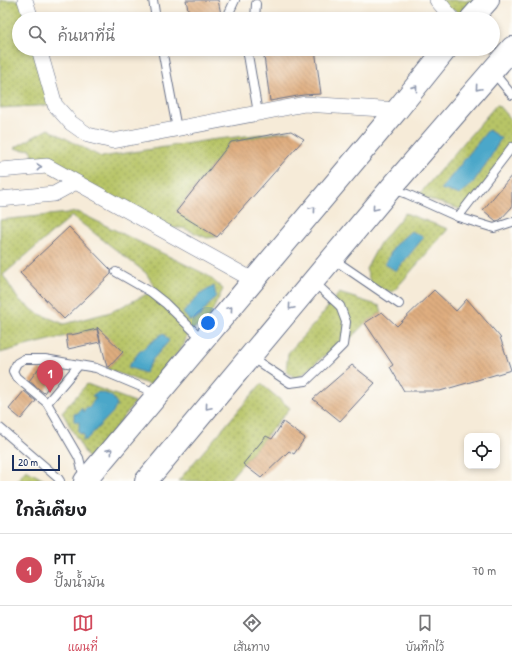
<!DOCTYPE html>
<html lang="th">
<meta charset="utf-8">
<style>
:root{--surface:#fff;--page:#f6f6f6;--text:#202124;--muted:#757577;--line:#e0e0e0;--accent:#d1495b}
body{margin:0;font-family:"Patrick Hand","Playpen Sans Thai",sans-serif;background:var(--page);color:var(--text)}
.controls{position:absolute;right:12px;bottom:12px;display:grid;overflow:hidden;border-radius:8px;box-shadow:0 2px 6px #0003}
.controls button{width:36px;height:36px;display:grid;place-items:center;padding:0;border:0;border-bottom:1px solid var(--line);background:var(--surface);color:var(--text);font:20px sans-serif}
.scale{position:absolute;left:12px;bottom:10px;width:48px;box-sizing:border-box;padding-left:4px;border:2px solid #1b2f5e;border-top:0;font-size:11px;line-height:14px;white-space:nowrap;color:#1b2f5e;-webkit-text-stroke:3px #fdfcf7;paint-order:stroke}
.you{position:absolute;left:208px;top:323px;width:14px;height:14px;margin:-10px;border:3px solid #fff;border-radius:50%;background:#1a73e8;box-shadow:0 0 0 6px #1a73e833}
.badge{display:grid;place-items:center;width:26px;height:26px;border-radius:50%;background:var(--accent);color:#fff;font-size:13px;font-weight:700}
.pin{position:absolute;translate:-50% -33px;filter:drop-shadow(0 1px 2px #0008)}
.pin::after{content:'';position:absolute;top:21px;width:14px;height:12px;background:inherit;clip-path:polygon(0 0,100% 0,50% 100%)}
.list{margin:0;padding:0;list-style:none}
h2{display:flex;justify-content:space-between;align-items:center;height:52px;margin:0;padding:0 16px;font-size:17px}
h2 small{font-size:13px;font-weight:400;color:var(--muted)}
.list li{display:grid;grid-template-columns:26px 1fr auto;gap:12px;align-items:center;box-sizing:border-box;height:72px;padding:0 16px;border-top:1px solid var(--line)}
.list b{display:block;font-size:15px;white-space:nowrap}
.list p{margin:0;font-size:13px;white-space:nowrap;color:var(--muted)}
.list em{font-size:13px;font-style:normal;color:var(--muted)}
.icon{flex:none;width:22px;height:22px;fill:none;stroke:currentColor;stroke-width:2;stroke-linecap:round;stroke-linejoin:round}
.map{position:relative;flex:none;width:512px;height:481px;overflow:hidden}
.search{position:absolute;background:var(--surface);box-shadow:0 2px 6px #0003;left:12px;right:12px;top:12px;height:44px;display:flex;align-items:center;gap:10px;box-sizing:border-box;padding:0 14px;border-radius:22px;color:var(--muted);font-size:15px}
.sheet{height:124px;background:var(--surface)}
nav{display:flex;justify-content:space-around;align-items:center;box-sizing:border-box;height:56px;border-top:1px solid var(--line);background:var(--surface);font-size:11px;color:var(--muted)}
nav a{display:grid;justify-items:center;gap:2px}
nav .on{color:var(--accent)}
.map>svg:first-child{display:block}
</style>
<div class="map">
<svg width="512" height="481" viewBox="0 0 512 481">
<defs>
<pattern id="grass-dots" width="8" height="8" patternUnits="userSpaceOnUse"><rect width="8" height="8" fill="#b7c466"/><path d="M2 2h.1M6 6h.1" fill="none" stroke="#94a057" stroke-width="1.8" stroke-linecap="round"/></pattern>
<pattern id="building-back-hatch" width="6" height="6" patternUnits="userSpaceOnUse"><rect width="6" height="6" fill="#dfad7f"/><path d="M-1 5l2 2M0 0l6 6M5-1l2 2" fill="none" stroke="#b48d6b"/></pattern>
</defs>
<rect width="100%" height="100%" fill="#fdfcf7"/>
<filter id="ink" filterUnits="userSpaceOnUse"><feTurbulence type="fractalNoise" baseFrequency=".025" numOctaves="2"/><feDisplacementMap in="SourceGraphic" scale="8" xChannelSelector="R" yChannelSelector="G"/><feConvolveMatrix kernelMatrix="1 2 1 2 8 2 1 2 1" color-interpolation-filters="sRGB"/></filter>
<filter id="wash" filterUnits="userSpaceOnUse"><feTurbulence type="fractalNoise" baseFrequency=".012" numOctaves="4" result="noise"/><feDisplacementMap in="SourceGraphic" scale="16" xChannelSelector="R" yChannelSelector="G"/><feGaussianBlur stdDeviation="0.9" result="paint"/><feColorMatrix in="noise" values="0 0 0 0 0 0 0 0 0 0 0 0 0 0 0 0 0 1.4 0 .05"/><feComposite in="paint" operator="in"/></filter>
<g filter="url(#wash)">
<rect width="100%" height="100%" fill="#f6ebd8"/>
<path fill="url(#grass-dots)" stroke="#697a62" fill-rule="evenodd" d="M0,0h25l6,19h-12v30h20l16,56 -55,3z
M434,0h42l-3,4 -19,15z
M497,104l15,17v29l-49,60 -45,-14z
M48,129l53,28 108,-17 82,-9 -60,11 -55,69 41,26 -10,1 -24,-10h-14l-134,-64 -4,-15 -9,1 -8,-2z
M78,212l129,63 16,14 -14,29 -17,12 -3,-2 -5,17 -34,40 -43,-16 16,-17 -17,-16 -6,1 -4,-8 -71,17 -25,7v-133zM72,216l74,57 18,29 -13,-10 -40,20 -47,12 -27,-11 -19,-14 -15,-24z
M405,213l43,16 -55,63 -21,-5 -6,-18 14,-26z
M339,293l41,13 2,6 -17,11 -27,29 -12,2 -20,18 -10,7 -10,-8 2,-18 28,-31z
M87,384l48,18 -45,60 -28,-50z
M261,384l29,24 -62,73h-50z
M26,470l20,11h-29z"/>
<path fill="#4ba7c9" stroke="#336b94" d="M488,130l13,8 -11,20 -18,26 -12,11 -19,-6z
M411,231l13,6 -28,34 -11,-7 10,-19z
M214,286l2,10 -17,21 -9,4 -7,-8 16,-18z
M163,333l6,8 -16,18 -8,14 -17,-6 11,-15z
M99,392c10,3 14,2 18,13l-4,7 -27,28h-4l2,-3 -1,-3 -4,-1v-11l-5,-1v-7l4,-1 4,-5 1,4 3,-4h3l3,-5 4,-5 -4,-2 2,-2z"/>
<g id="blocks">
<path fill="url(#building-back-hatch)" d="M186,0h32l4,19h-32z
M263,49h52l6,45 -18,1 -33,6z
M291,131l13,8 -87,98 -41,-25 55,-70z
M512,175v32l-12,13 -4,1 -13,-11z
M69,227l42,43v4l-47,45 -44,-46z
M434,290l22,21 11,-12 33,38 11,33 -71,21h-36l-14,-24 3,-2 -28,-42 17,-11 15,14z
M97,327l26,25 -14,15h-2z
M97,329l3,13 -32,7 -2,-14h5z
M352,365l23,18 -35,38 -27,-22z
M39,368l15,11 -10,14 -15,-12z
M24,391l12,10 -15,18 -12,-10z
M283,422l22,16 -11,16 -5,-3 -28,27 -18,-14 23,-28 6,3z"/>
</g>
</g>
<g filter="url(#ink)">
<use href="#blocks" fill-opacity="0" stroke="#687189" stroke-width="1"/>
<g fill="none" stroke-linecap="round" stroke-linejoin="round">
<g stroke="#687189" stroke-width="10">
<path id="service" d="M153,0l3,19
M230,19l-1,-6 6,-13
M255,19l1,-15
M162,49l15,80
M247,49l11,64
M493,72l19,23
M393,189l14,5 51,23 54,-70
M458,217l36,11 18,-6
M333,259l66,45
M116,272l35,20 14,11 38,37
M251,357l39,26 16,-2 23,-22 14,-14 3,-23 -6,-16 -26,-24
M47,403l32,-38
M0,428l58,50 2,3
M84,478l-5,-20 -32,-55 -31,-26 -3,-6 4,-8 7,-4h21l51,9 62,26"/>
</g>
<g stroke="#687189" stroke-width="16">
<path id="minor" d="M25,0l6,19
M437,0l10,12 6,7
M39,49l16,56 16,18 17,12 25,6 192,-37 92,6
M0,170l47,-4 206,114
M0,199l54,-5 22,-12"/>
</g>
<g stroke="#687189" stroke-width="24">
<path id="primary" d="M471,19l17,-19
M85,481l312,-371 49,-61
M146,481l245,-293 121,-140"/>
</g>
<use href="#service" stroke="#fff" stroke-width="8"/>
<use href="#minor" stroke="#fff" stroke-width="15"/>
<use href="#primary" stroke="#fff" stroke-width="22"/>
</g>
<defs><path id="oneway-chevron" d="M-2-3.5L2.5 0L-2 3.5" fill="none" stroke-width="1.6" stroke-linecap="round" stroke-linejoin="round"/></defs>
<g stroke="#8d97ae">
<use href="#oneway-chevron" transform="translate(415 88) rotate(-51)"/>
<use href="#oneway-chevron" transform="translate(478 88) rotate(131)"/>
<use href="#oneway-chevron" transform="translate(39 167) rotate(-5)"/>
<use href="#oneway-chevron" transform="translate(375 208) rotate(130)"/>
<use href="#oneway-chevron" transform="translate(313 209) rotate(-50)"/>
<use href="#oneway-chevron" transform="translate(291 307) rotate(130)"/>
<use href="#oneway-chevron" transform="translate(230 309) rotate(-50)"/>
<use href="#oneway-chevron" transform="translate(208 407) rotate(130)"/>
<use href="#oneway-chevron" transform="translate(110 451) rotate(-50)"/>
</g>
</g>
</svg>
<div class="controls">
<button><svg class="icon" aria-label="locate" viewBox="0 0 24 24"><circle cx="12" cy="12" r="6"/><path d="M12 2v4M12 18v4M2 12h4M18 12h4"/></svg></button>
</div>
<div class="scale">20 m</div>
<div class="you"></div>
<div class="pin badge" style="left:50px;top:393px">1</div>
<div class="search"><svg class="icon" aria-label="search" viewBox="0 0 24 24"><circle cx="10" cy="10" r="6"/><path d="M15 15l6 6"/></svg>ค้นหาที่นี่</div>
</div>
<section class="sheet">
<h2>ใกล้เคียง<small></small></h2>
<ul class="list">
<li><span class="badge">1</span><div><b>PTT</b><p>ปั๊มน้ำมัน</p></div><em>70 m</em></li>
</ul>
</section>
<nav>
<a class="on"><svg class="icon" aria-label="map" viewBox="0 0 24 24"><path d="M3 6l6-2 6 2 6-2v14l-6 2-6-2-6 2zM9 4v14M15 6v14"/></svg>แผนที่</a>
<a><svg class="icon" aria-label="directions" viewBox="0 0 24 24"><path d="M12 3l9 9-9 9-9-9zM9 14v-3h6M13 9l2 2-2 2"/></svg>เส้นทาง</a>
<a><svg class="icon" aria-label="saved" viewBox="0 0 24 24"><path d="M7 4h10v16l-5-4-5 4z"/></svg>บันทึกไว้</a>
</nav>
